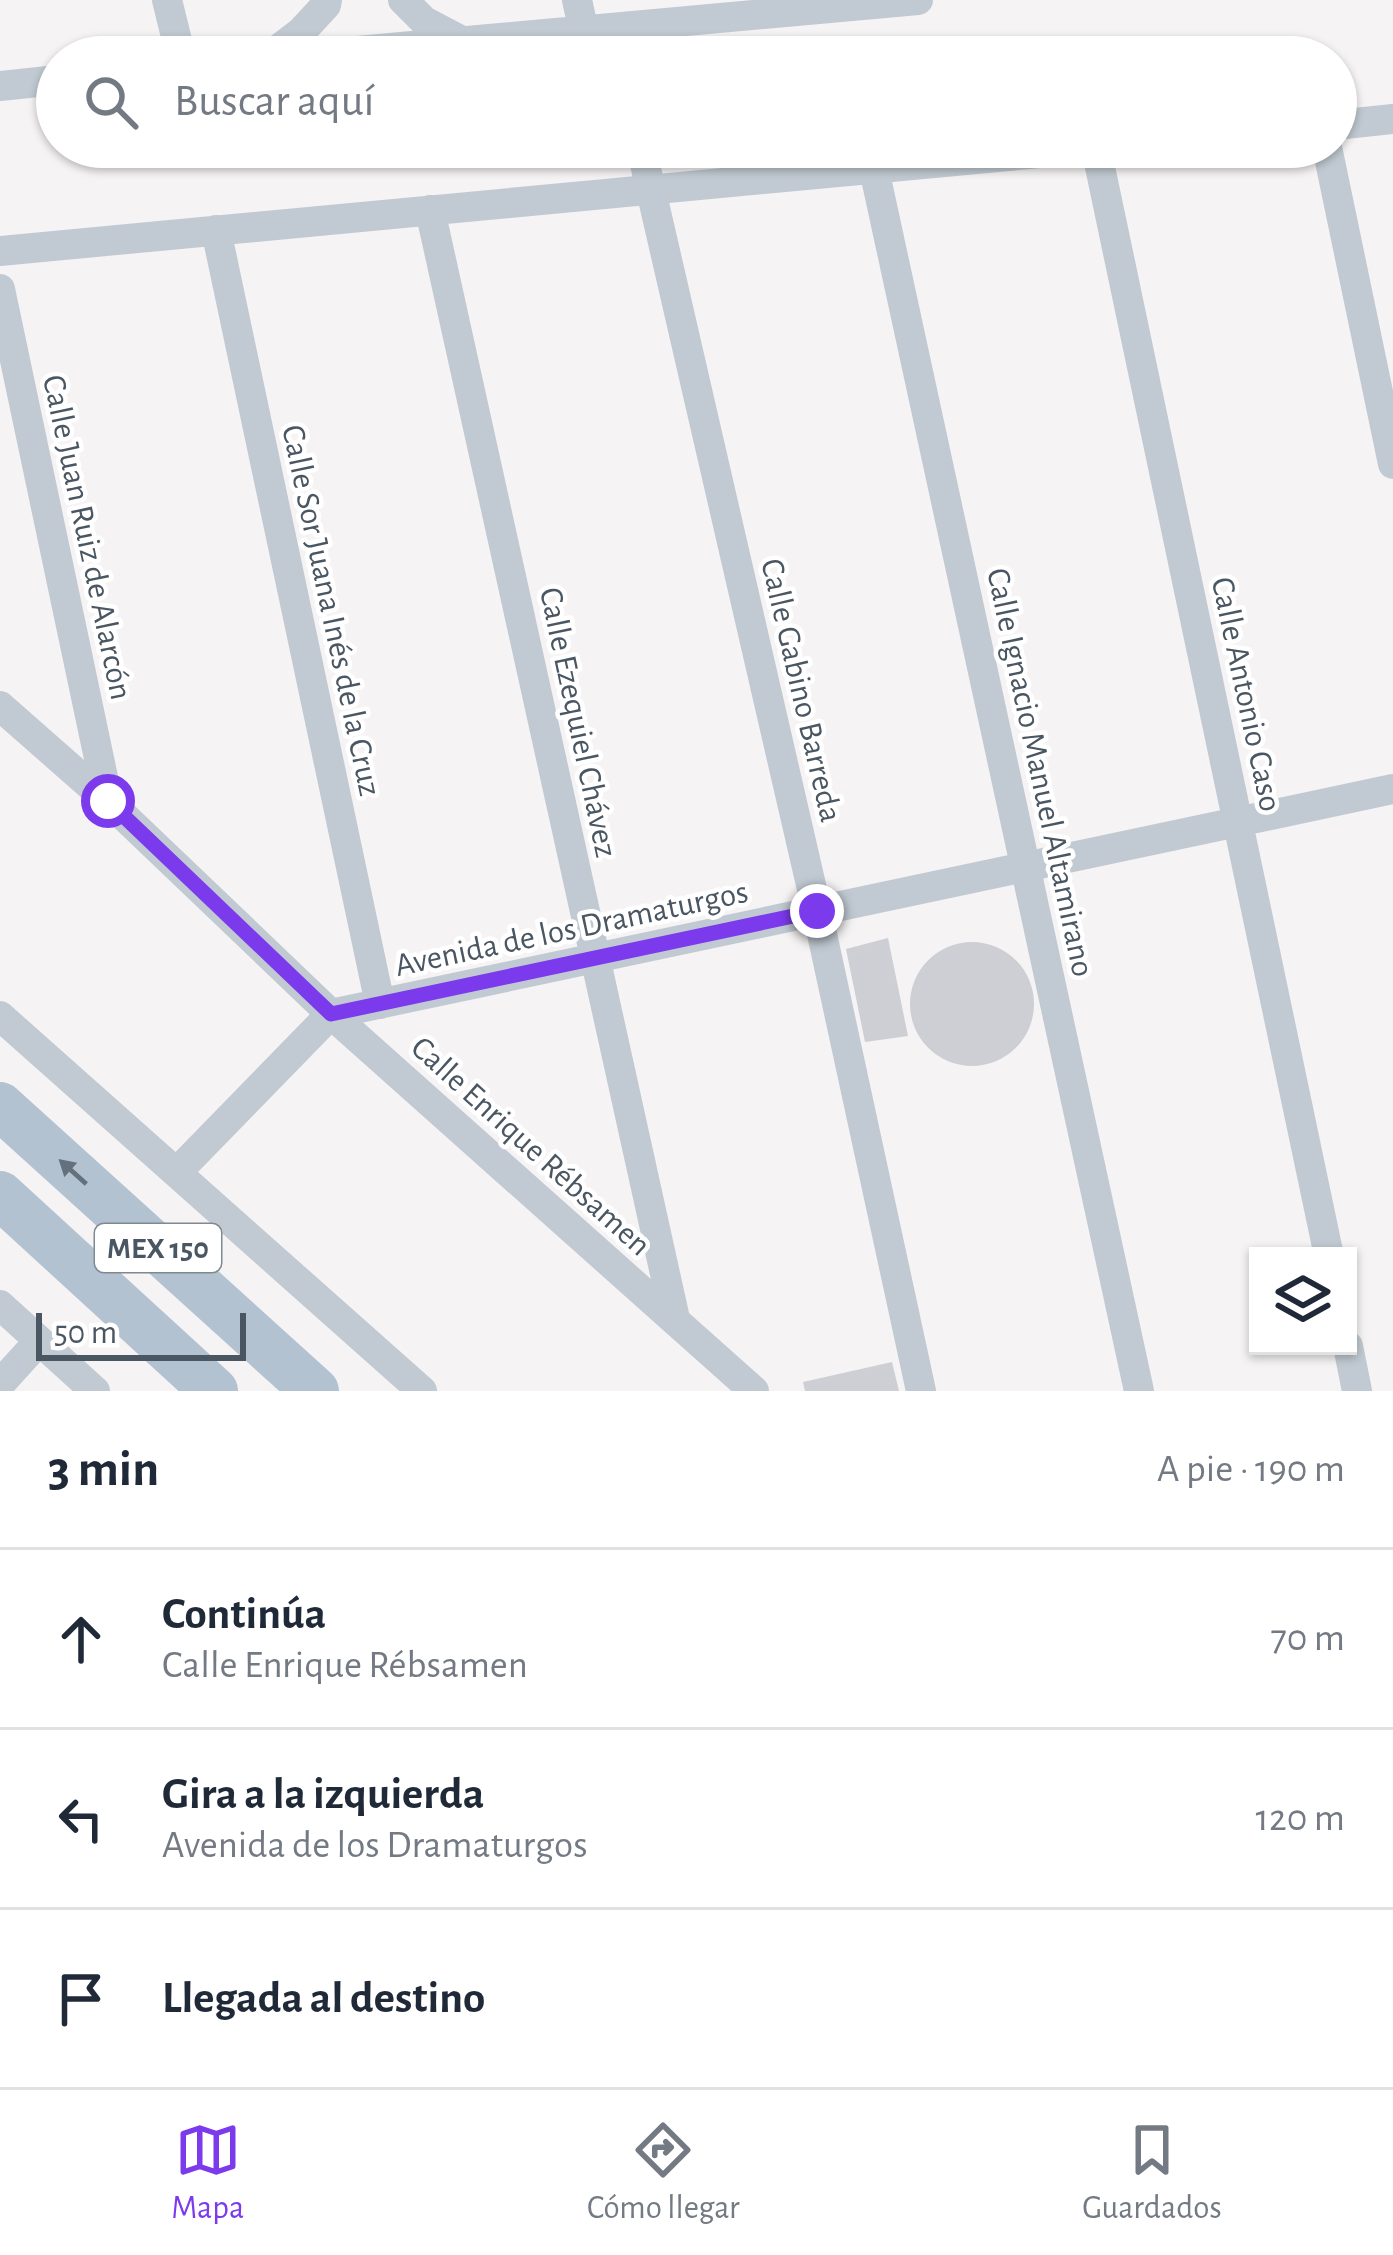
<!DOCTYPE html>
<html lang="es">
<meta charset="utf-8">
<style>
:root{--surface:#fff;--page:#f2f2f3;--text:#1f2937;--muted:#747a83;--line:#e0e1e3;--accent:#7c3aed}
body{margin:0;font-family:"Alegreya Sans",sans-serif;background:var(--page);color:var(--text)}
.controls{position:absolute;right:36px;bottom:36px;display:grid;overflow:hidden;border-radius:0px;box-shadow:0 3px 9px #0004}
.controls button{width:108px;height:108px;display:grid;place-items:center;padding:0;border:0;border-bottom:3px solid var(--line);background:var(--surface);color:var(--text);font:60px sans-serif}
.scale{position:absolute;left:36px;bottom:30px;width:210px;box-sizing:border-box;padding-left:12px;border:6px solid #4a5661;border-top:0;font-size:33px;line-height:42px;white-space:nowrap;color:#4a5661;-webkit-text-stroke:9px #fff;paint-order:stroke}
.stop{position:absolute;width:36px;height:36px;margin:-27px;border:9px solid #7c3aed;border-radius:50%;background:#fff}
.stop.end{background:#7c3aed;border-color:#fff;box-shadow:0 3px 12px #0008}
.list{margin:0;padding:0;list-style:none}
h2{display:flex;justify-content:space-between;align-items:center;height:156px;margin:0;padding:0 48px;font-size:51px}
h2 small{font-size:39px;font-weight:400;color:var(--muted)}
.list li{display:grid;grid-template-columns:78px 1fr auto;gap:36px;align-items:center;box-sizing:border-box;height:180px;padding:0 48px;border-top:3px solid var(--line)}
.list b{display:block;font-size:45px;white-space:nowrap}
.list p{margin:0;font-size:39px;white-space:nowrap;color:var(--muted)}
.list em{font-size:39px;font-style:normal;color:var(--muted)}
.icon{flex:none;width:66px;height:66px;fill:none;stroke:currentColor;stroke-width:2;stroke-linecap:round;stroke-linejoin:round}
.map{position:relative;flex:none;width:1393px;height:1391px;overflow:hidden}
.search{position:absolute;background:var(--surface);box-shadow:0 3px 9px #0004;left:36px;right:36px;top:36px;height:132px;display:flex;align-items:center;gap:30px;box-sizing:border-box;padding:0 42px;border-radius:66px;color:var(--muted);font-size:45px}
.sheet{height:696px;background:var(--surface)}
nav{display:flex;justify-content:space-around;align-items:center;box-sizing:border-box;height:168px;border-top:3px solid var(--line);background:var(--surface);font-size:33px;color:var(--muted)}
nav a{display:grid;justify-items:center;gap:6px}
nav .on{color:var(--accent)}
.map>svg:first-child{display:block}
</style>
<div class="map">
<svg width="1393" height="1391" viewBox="0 0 1393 1391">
<rect width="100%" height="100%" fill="#f5f3f3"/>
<path fill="#cdcfd5" d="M888,938l20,98 -43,6 -19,-93z
M910 1004a62 62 0 1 1 124 0a62 62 0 1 1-124 0Z
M892,1362l7,29h-94l-2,-9z"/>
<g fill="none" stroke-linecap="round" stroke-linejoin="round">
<path stroke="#c1cad2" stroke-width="30" d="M167,0l14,57
M403,0l21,21 40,21
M577,0l7,32
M268,57l33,-25 25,-27 1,-5
M291,57l627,-57
M0,86l57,-6
M1336,125l57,-6
M641,147l176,764 104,480
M1327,147l66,317
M1096,148l233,1108
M874,169l265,1222
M430,210l245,1109
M216,230l164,774
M0,251l1104,-104
M0,289l108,512
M0,706l108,95 223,213 423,377
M0,1016l422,375
M177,1172l154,-158 1062,-225
M0,1305l95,86
M1348,1346l9,45
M0,1384l39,-43"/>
<path stroke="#b3c2d1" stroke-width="48" d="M0,1106l315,285
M0,1195l214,196"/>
</g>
<defs><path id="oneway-solid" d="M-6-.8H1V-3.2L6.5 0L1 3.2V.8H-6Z" transform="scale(3)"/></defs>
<use fill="#64717d" href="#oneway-solid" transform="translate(73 1172) rotate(-138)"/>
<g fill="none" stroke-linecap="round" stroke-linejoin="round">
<path stroke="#7c3aed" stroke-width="15" d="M108,801l223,213 486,-103"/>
</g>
<g text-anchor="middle" stroke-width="9" stroke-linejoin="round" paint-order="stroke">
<rect fill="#fff" stroke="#808990" stroke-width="3" x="95" y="1224" width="126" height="48" rx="9"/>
<g font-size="30" font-weight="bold" fill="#4a5661">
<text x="158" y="1258">MEX 150</text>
</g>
<g font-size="33" fill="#4a5661" stroke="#fff">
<text transform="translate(89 537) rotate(78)" y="12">Calle Juan Ruiz de Alarcón</text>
<text transform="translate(333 610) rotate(78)" y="12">Calle Sor Juana Inés de la Cruz</text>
<text transform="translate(803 690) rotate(77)" y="12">Calle Gabino Barreda</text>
<text transform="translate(1248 694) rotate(78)" y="12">Calle Antonio Caso</text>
<text transform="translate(580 722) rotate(78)" y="12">Calle Ezequiel Chávez</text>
<text transform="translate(1042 772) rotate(78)" y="12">Calle Ignacio Manuel Altamirano</text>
<text transform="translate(571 927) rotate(-12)" y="12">Avenida de los Dramaturgos</text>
<text transform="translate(532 1145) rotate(42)" y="12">Calle Enrique Rébsamen</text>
</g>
</g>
</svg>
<div class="controls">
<button><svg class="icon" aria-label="layers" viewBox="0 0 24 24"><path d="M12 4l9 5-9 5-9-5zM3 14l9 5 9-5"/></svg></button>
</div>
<div class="scale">50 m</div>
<div class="stop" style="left:108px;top:801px"></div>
<div class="stop end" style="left:817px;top:911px"></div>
<div class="search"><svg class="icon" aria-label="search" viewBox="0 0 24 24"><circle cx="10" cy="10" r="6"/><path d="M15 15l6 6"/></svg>Buscar aquí</div>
</div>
<section class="sheet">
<h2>3 min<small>A pie · 190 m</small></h2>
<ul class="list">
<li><svg class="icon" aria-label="ahead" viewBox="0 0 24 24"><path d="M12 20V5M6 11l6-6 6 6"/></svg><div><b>Continúa</b><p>Calle Enrique Rébsamen</p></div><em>70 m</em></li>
<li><svg class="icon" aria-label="left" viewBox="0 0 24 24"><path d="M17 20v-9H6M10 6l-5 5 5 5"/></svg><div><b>Gira a la izquierda</b><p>Avenida de los Dramaturgos</p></div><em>120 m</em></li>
<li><svg class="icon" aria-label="arrive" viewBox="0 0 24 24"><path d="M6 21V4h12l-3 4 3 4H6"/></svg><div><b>Llegada al destino</b></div></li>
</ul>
</section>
<nav>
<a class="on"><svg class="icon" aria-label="map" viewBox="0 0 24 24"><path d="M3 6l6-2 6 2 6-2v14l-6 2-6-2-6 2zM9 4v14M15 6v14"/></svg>Mapa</a>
<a><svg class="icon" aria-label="directions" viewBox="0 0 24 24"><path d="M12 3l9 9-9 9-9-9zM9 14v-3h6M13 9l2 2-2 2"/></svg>Cómo llegar</a>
<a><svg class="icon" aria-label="saved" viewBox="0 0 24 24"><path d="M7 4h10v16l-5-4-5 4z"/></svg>Guardados</a>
</nav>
